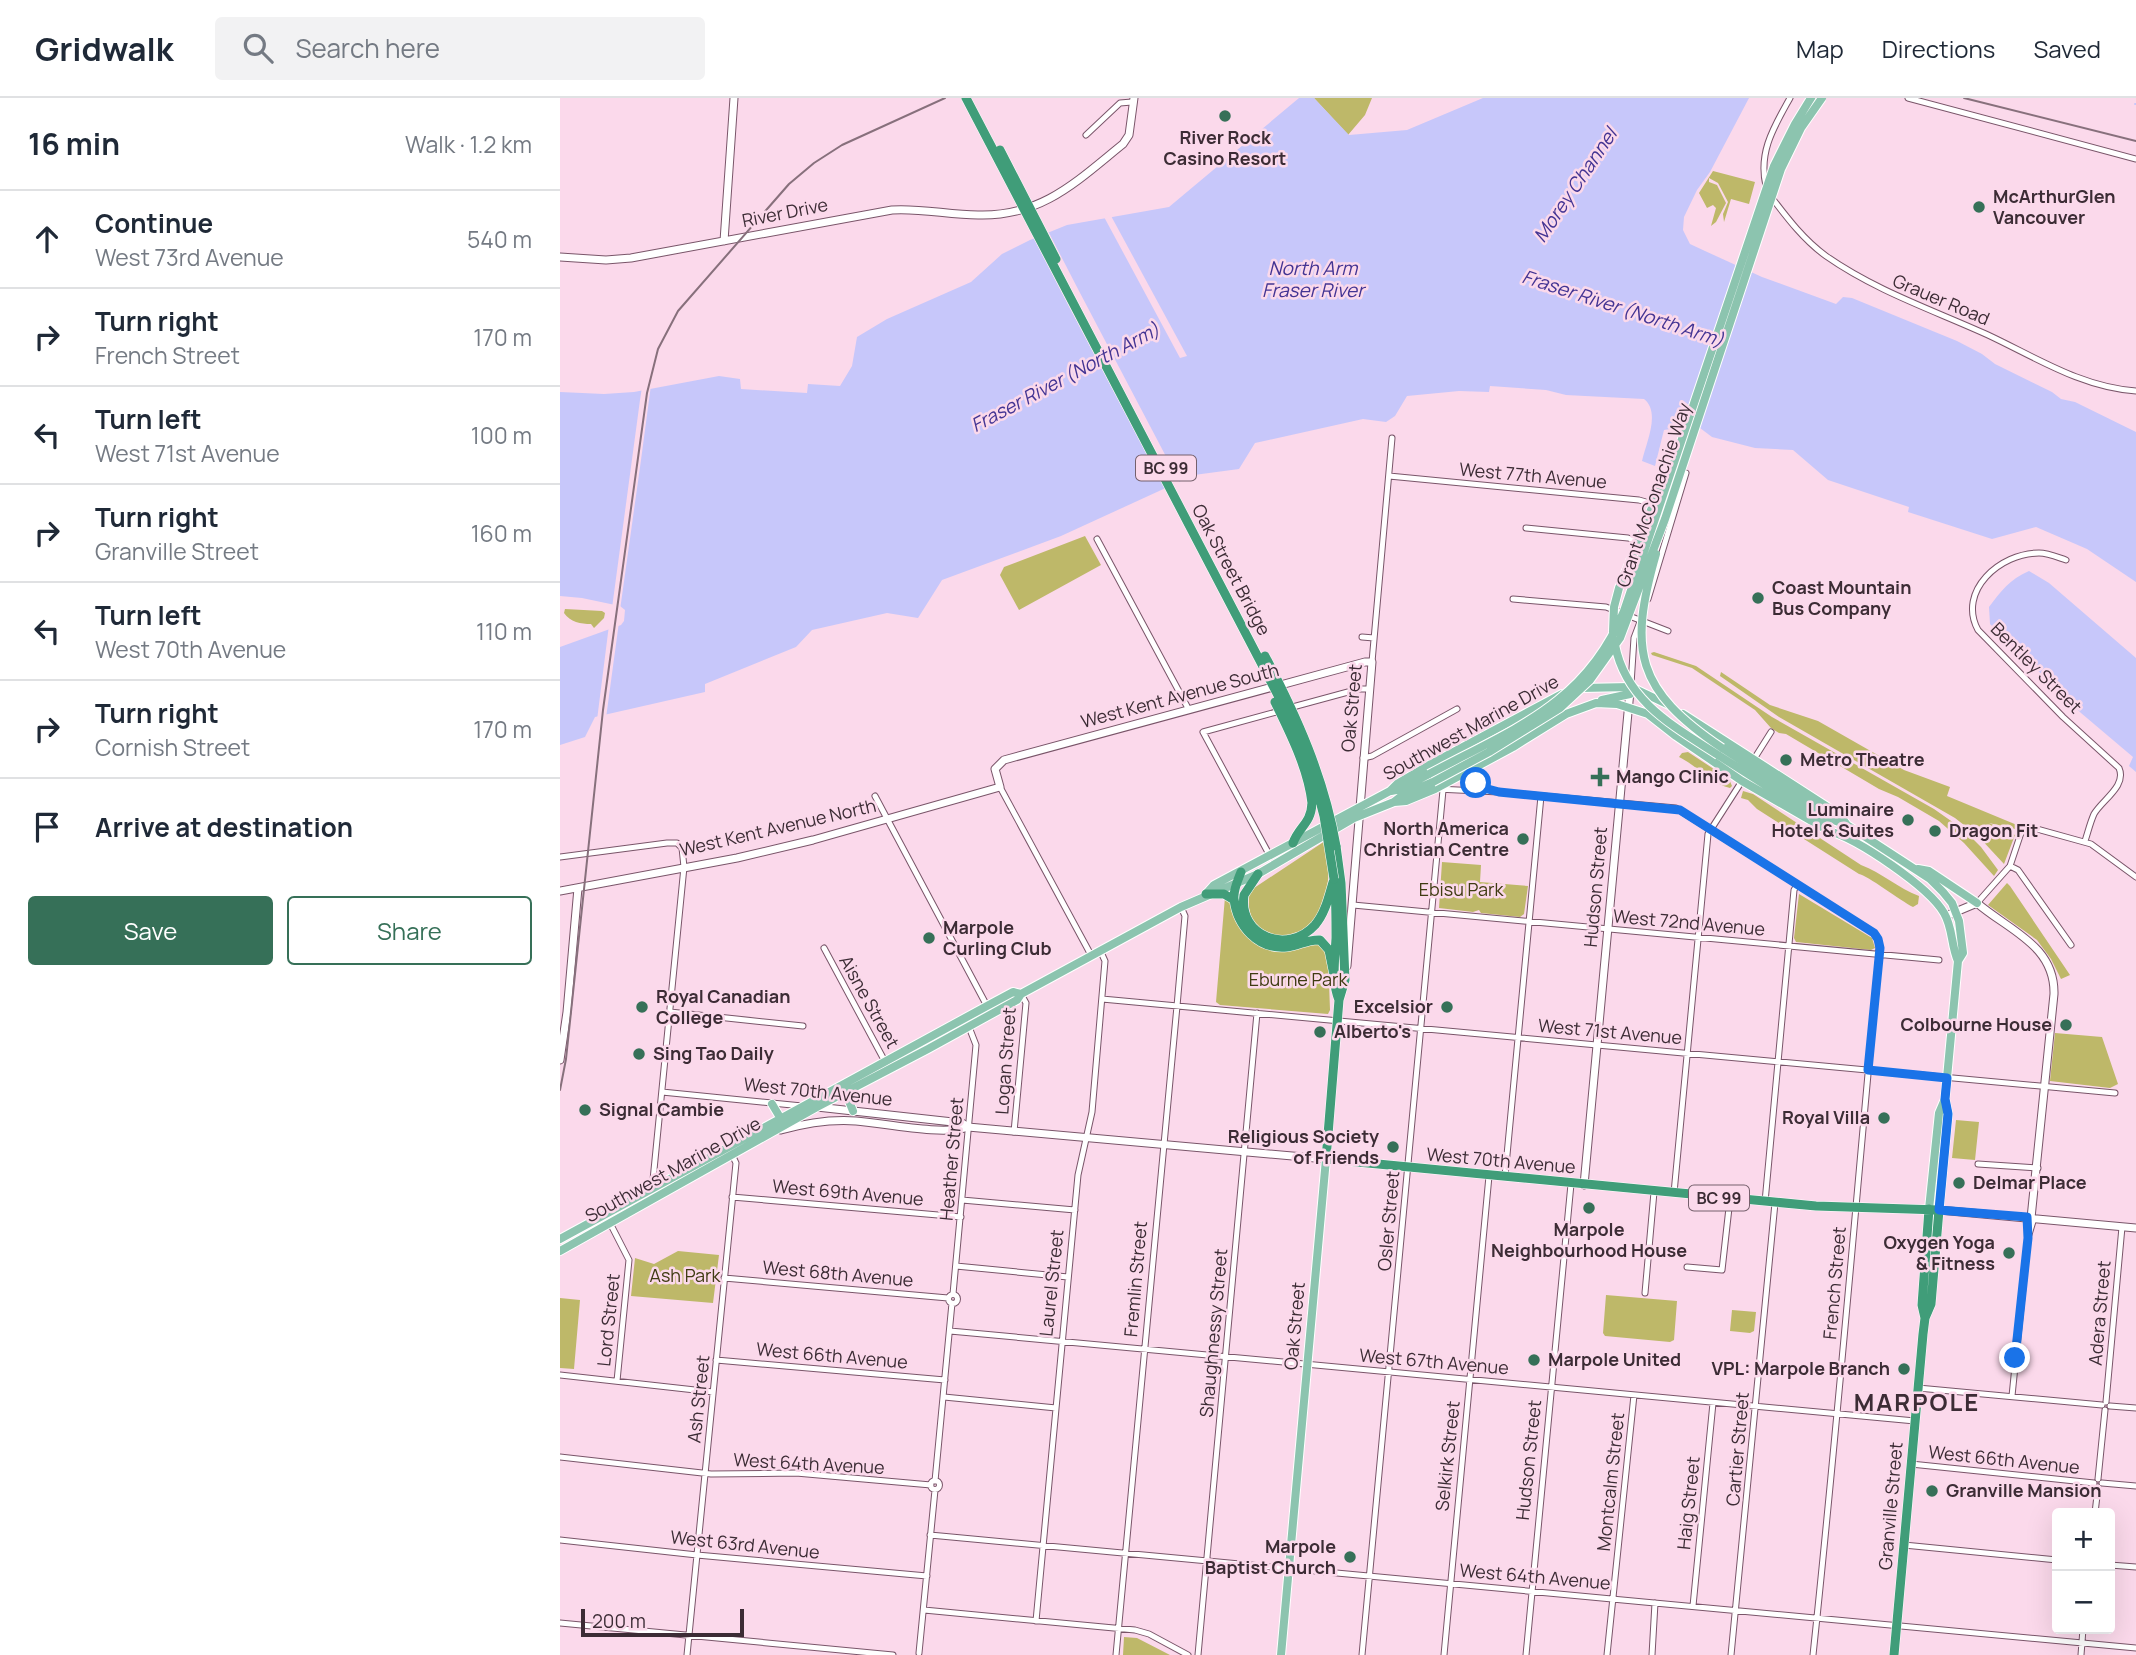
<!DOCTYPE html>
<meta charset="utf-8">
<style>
:root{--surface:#fff;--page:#f2f2f3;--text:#1f2937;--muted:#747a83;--line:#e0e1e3;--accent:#367058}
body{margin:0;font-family:Manrope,sans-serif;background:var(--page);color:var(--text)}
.controls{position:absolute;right:21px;bottom:21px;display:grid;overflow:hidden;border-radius:7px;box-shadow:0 7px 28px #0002}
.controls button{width:63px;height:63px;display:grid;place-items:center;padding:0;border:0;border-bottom:2px solid var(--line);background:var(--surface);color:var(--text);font:35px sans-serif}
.scale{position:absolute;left:21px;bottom:18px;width:163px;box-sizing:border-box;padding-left:7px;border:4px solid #3c2c35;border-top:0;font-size:19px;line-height:24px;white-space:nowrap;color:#3c2c35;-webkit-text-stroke:5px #fbd9eb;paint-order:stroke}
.stop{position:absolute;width:21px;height:21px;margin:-16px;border:5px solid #1a73e8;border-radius:50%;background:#fff}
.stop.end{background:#1a73e8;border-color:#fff;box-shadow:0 2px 7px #0008}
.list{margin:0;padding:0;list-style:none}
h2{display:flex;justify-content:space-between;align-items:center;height:91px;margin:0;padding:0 28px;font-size:30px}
h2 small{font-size:23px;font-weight:400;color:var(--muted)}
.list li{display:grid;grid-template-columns:46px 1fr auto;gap:21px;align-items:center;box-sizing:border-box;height:98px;padding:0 28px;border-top:2px solid var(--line)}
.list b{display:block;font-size:26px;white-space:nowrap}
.list p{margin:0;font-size:23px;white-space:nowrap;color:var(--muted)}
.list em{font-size:23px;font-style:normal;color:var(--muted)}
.actions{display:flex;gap:14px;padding:21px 28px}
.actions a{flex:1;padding:16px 0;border:2px solid var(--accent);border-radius:7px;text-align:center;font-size:24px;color:var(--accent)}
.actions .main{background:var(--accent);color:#fff}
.icon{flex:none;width:38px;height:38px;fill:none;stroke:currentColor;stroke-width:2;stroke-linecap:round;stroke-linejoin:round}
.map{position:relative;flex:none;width:1576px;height:1557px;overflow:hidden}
header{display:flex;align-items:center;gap:42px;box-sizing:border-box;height:98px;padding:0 35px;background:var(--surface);border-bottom:2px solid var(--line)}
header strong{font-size:33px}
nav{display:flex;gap:38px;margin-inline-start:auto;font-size:24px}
.search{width:490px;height:63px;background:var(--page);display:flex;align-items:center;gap:18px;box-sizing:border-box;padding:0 24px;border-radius:7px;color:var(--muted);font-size:26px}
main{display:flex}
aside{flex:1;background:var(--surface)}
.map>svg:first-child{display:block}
</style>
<header>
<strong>Gridwalk</strong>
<div class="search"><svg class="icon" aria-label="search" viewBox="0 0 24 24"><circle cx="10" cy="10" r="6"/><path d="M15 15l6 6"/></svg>Search here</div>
<nav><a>Map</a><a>Directions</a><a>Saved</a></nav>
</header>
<main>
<aside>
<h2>16 min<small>Walk · 1.2 km</small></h2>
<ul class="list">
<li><svg class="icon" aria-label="ahead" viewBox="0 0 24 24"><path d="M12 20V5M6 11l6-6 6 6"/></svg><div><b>Continue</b><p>West 73rd Avenue</p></div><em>540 m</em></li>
<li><svg class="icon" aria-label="right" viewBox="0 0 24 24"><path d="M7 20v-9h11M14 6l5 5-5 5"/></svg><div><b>Turn right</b><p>French Street</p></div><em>170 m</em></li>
<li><svg class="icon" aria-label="left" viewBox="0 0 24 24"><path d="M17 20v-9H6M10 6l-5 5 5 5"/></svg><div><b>Turn left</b><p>West 71st Avenue</p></div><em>100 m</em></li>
<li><svg class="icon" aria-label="right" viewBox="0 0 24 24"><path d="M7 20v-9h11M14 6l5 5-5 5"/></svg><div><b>Turn right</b><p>Granville Street</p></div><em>160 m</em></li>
<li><svg class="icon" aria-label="left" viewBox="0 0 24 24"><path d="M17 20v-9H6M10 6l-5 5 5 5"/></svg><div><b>Turn left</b><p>West 70th Avenue</p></div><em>110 m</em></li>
<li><svg class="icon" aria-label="right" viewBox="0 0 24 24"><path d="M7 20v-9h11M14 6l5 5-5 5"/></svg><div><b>Turn right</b><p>Cornish Street</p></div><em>170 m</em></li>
<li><svg class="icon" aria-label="arrive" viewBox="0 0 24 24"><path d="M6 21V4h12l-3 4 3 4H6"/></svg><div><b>Arrive at destination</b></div></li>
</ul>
<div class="actions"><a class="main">Save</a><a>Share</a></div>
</aside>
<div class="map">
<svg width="1576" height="1557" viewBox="0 0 1576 1557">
<rect width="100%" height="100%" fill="#fbd9eb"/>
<path fill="#beb869" d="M754,0h58l-7,17 -17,20z
M1153,73l42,11 -6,22 -18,-5 -7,23 -1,-8 5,-12 -10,-19 -9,-5v4l8,3 9,18 -10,19 -5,4 5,-18 -3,-3 -6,3 -8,-15z
M525,438l16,29 -82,45 -19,-35 4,-8z
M5,511l37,2 3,2 -1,5 -10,10 -3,-4c-10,0 -21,-2 -27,-11z
M1094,554l42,14 76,51 162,92 30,21 17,17 17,23 -4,6 -30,-33 -25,-22 -41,-24 -19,-8 -93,-55 -7,-1 -8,-5 -16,-18 -63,-42 -40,-13 -1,-2z
M1161,574l49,33 48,16 86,49 46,17 -3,9 70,29 -2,4 -26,-6 26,12 -11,29 -26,-28 -23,-18 -176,-101 -59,-41z
M1128,654l41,27 3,7 -2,2c-16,-3 -34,-23 -51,-31l3,-4z
M1183,693l10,3 108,71c21,8 37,23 58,31l-1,8 -5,3c-12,-6 -46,-32 -54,-33l-102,-65 -9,-9 -7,-2z
M765,743l4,30 -3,27 -14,27 -11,8 -22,5 -25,-13c-4,-12 -8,-22 -3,-35z
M882,764l39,3 -1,17 48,4 -4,28 -4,3 -39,-4 -2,-3 -6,2 -34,-4z
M1447,785l3,3 60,89 -9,4 -10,-20 -14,-19 -49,-35z
M1239,796l73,44 3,10 -4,2 -75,-8 -2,-4z
M665,799l6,4 11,30 78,13 8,10 2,56 -2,4 -108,-9 -4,-3z
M1495,935l47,4 16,47 -8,4 -60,-7z
M1396,1022l23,2 -4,38 -23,-2z
M118,1153l41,4 -6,48 -82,-7 4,-38 19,6z
M1046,1197l71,6 -3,39 -4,2 -65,-6 -2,-3z
M0,1200l20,2 -6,69 -14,-1z
M1172,1212l24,2 -2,19 -4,2 -20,-2z
M564,1539l13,1 33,17h-47z"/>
<path fill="#c7c7fa" d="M739,0h15l35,37 58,-5 76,-32h266l-39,74 -13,18 -13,27 -1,13 7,14 15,7 57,26 74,27 7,-7 9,1 105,43 25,13 13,10 57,28 9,7 14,3 61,30v150l-49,-33 -51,-22 -44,12 -84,-27 1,-5 -81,-27 -35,-30 -38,-2 -43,-11 -20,-15h-9l-6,6 -13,2 -9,36 -13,-5c4,-18 19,-49 2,-62l-78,-4 -20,-5 -56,-4 -1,6 -30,-1 -52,5 -12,20 -9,6 -23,-3 -108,24 -16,26 -45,6 -133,61 -119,44 -24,38 -31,-5 -75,17 -16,17 -91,37v8l-110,25 -10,20 -25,8v-98l61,-22 3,-4 1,-11 -5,-4 -38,-8 -22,-2v-204l44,2 30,-2 85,-16 21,3 1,10 66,4 1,-9 32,2 12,-20 5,-29 30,-18 84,-37 31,-28 28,-14 37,-15 102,-18z
M1469,473l20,12 87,75v114l-7,-6 4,-9 -52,-44 -91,-89 -1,-17c12,-16 21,-28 40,-36z"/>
<path fill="#fbd9eb" d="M550,116l77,142 -7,2 -77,-143z
M487,131l32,62 102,194 -15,6 -101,-192 -33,-64z
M91,287l-10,75 -21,150 -8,-2 28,-208 2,-13z
M59,524l-13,96 -9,2 12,-95z"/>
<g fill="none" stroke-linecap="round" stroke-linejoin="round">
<path stroke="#c7c7fa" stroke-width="2" d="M1575,6h1"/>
<g stroke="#795569" stroke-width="7">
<path id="street" d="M1348,0l228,61
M526,37l34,-32 12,-1
M1206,88c-8,-34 8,-59 24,-88
M1212,100c16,21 32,42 54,58 50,35 107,54 162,79 49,23 93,52 148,56
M829,378l250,24 14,4
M966,430l102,10 12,4
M537,441l92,171
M1506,462c-9,-3 -18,-7 -27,-7 -39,0 -82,38 -61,77l85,87 56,51c8,18 -17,32 -25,46 -4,9 -6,18 -9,27
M953,501l93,8 62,24
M1088,501l38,-126
M802,539l12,1
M812,564l20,-224
M1071,586l3,-46 6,-16
M729,610l70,-19h10
M803,660l9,-2 85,-47
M1194,661l17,-27
M916,669v16l8,5 15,4
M440,689l91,168
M877,691l62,3 177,16 198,125 5,9v13c-22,233 -41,467 -66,700
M315,698l112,210
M710,758l-67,-124 77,-21
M0,759l107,-14h10l5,5 2,19 -31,313 4,9
M1450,768l8,4 53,75
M1417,805l33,-37 12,-36 4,-4 65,18 45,33
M793,807l586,55
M264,850l65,121
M542,901l1013,94
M110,914l133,14
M102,994l140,14
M454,1034l12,-129 -5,-9
M1418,1066l60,4
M945,1078l36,-380
M1114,1095l34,-359 34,-53
M172,1099l229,20
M402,1102l113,10
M1205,1104l29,-312 3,-5
M50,1125l19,37 -12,121
M1468,1140l6,-20
M396,1168l112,11
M1127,1169l35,3 8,-71
M164,1180l224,20
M1085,1195l9,-101
M393,1196l23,-249 -7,-18
M388.5 1201a4.5 4.5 0 1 1 9 0a4.5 4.5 0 1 1-9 0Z
M390,1233l965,90
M156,1262l229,20
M0,1277l153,17
M1358,1290l184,17
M1452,1298l16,-158 -1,-21
M384,1299l112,11
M1546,1304l16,-175
M1550,1308l26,2
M0,1359l151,17 85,-1 135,12
M1351,1366l183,19
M1538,1381l7,-69
M370.5 1387a4.5 4.5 0 1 1 9 0a4.5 4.5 0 1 1-9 0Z
M375,1383l17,-178
M1542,1385l34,3
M1535,1415l3,-26
M370,1437l1206,113
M0,1442l137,15 230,21
M1344,1447l153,15
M1550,1467l26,2
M1133,1508l20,-203
M364,1512l211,20 14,4 39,21
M476,1523l42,-446 14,-63 13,-151 -5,-11
M0,1525l333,32
M359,1555l16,-163
M127,1557l49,-492 -7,-15
M556,1557l61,-649 8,-90 -4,-9
M638,1557l59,-642
M802,1557l81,-865
M884,1557l45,-479
M966,1557l45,-471
M1047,1557l27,-260
M1092,1557l3,-52
M1171,1557l44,-452
M1521,1557l2,-26"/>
</g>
<g stroke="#795569" stroke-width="9">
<path id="secondary" d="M164,143l10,-143
M0,159l46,3 25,-2 261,-48c29,-2 57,5 86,5 64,2 99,-34 145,-71l6,-9 5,-37
M0,793l177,-33 76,-18 187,-53 -5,-18 9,-9 361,-98h7l-25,304
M1386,818l31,-13c31,27 78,42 77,91l-23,224
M0,962l7,-48 11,-124
M257,1009l145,16 6,4
M221,1032c25,-7 48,-11 75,-9 28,2 87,15 112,6l358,32
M1024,1087l46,-494
M1379,1112l197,18"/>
</g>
<g stroke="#fff" stroke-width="10">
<path id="primary" d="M1021,590l50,-1 38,18
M1042,602l28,-6
M1123,616l157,101 7,10 83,54 13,13 9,11 7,18 4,32 -5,8 -13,138 -6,14 -10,96
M1162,650l114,73 11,4
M1158,657l110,70
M831,693l10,-2 28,-15
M834,704l9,-7 30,-13
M1358,771l11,2 48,32
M646,796l8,-9 176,-94 7,-7 34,-20 131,-70
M291,992l-2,11 4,10
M212,1006l9,15
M1379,1112l9,-96 -3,-15
M0,1141l427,-233 26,-14 8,2
M0,1153l257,-144 111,-58 89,-49 4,-6 160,-87 77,-33 96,-56 40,-16 12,-1 29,-12 78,-42 53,-33 30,-11 21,1 31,10 28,22 66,45 87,50c29,8 100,56 115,82 9,15 7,33 14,48
M721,1557l45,-496"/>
</g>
<g stroke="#fff" stroke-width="10">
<path id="highway" d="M733,745c6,-17 18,-19 19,-40
M776,748l5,37 4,97 -6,20 -13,159 490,47 123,4 -8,94 -6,14 -2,16 -29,321
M681,774c-3,8 -8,18 -7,27 3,27 24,51 53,48 11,-1 21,-8 33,-7l9,10 5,25
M698,776l-14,21c-6,42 44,60 71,30 11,-13 14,-30 19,-46
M775,789c1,17 1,34 1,51 -1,22 -5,42 3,62
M646,796h18l10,6
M1365,1220l-3,-13 7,-96"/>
</g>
<use href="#street" stroke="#fff" stroke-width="5"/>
<use href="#secondary" stroke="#fff" stroke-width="7"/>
<use href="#primary" stroke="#8cc4af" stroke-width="8"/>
<use href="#highway" stroke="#409d79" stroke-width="9"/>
<path stroke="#87707c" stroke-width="2" d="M1404,0l172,43
M0,992l6,-31 37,-349 44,-317 11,-44 20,-38 111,-127 25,-21 28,-18 103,-47"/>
<g stroke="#fff" stroke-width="10" stroke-linecap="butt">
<path id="primary-bridge" d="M1096,456c-28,97 -20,136 66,194
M1053,534l1,-25 5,-19 46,-112
M1055,547c11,56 58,81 103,110
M869,676c84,-45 156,-69 195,-163l150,-445 21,-42 16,-26
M873,684l56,-30 71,-44 30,-28 30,-42 45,-119 116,-350 20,-41 21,-30"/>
</g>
<g stroke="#fff" stroke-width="10" stroke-linecap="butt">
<path id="highway-bridge" d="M406,0l328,628 21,56 9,34 10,63
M440,52l56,109
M705,558c32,61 59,121 71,190
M715,604c15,31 33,66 37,101"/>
</g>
<use href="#primary-bridge" stroke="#8cc4af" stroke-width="8"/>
<use href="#highway-bridge" stroke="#409d79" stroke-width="9"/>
</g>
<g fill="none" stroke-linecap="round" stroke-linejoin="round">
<path stroke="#1a73e8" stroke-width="9" d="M916,685l8,5 15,4 181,18 194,123 4,6 2,9 -12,122 79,8 -2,21 3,15 -9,96 88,7 1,21 -13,120"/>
</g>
<g fill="#367058" stroke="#fbd9eb" stroke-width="2.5">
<circle cx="665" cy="18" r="7"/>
<circle cx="1419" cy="109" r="7"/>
<circle cx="1198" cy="500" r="7"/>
<circle cx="1226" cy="662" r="7"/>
<path d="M1036.5 668.5h7v7h7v7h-7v7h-7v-7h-7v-7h7z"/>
<circle cx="1348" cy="722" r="7"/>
<circle cx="1375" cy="733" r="7"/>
<circle cx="963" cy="741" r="7"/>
<circle cx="369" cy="840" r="7"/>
<circle cx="82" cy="909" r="7"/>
<circle cx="887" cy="909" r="7"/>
<circle cx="1506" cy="927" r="7"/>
<circle cx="760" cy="934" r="7"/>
<circle cx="79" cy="956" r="7"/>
<circle cx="25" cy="1012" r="7"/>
<circle cx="1324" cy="1020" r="7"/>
<circle cx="833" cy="1049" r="7"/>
<circle cx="1399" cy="1085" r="7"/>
<circle cx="1029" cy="1110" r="7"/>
<circle cx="1449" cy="1155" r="7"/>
<circle cx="974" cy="1262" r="7"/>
<circle cx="1344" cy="1271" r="7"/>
<circle cx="1372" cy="1393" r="7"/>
<circle cx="790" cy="1459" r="7"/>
</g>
<g text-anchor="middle" stroke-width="5" stroke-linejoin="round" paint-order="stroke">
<g fill="#fbd9eb" stroke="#75606c" stroke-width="2">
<rect x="576" y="357.5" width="60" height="25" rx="5"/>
<rect x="1129" y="1087.5" width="60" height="25" rx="5"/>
</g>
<g font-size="16" font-weight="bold" fill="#3c2c35">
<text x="606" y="376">BC 99</text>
<text x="1159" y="1106">BC 99</text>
</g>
<g font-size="18" font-weight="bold" fill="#3c2c35" stroke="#fbd9eb" text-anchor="start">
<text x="665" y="46" text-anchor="middle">River Rock<tspan x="665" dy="21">Casino Resort</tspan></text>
<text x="1433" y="105">McArthurGlen<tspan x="1433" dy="21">Vancouver</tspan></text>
<text x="1212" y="496">Coast Mountain<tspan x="1212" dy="21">Bus Company</tspan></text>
<text x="1240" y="668">Metro Theatre</text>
<text x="1056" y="685">Mango Clinic</text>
<text x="1334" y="718" text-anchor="end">Luminaire<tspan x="1334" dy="21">Hotel &amp; Suites</tspan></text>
<text x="949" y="737" text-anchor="end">North America<tspan x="949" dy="21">Christian Centre</tspan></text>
<text x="1389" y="739">Dragon Fit</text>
<text x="383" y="836">Marpole<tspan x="383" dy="21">Curling Club</tspan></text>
<text x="96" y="905">Royal Canadian<tspan x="96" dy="21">College</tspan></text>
<text x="873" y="915" text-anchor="end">Excelsior</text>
<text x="1492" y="933" text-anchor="end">Colbourne House</text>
<text x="774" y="940">Alberto's</text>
<text x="93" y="962">Sing Tao Daily</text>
<text x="39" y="1018">Signal Cambie</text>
<text x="1310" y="1026" text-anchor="end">Royal Villa</text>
<text x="819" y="1045" text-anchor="end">Religious Society<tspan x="819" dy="21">of Friends</tspan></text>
<text x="1413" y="1091">Delmar Place</text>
<text x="1029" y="1138" text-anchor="middle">Marpole<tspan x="1029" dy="21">Neighbourhood House</tspan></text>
<text x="1435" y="1151" text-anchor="end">Oxygen Yoga<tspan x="1435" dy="21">&amp; Fitness</tspan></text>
<text x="988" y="1268">Marpole United</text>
<text x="1330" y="1277" text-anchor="end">VPL: Marpole Branch</text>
<text x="1386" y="1399">Granville Mansion</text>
<text x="776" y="1455" text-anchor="end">Marpole<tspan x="776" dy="21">Baptist Church</tspan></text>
</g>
<g font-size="18" fill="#3c2c35" stroke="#fbd9eb">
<text transform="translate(225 115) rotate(-11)" y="6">River Drive</text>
<text transform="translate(1381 202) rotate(23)" y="6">Grauer Road</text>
<text transform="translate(973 378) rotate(5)" y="6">West 77th Avenue</text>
<text transform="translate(1094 397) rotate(-71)" y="6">Grant McConachie Way</text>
<text transform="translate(671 472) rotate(62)" y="6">Oak Street Bridge</text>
<text transform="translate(1476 570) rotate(45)" y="6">Bentley Street</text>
<text transform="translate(620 598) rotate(-15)" y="6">West Kent Avenue South</text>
<text transform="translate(792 610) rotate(-85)" y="6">Oak Street</text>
<text transform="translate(911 630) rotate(-29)" y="6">Southwest Marine Drive</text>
<text transform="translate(218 730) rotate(-13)" y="6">West Kent Avenue North</text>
<text transform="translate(1036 789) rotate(-85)" y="6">Hudson Street</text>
<text transform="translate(1129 825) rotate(5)" y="6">West 72nd Avenue</text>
<text transform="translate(309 904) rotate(61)" y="6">Aisne Street</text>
<text transform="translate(1050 934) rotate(5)" y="6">West 71st Avenue</text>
<text transform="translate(446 963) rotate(-86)" y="6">Logan Street</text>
<text transform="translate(258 994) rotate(6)" y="6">West 70th Avenue</text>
<text transform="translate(392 1061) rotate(-85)" y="6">Heather Street</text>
<text transform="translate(941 1063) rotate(5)" y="6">West 70th Avenue</text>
<text transform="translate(113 1072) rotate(-29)" y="6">Southwest Marine Drive</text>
<text transform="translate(288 1095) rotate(5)" y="6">West 69th Avenue</text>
<text transform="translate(829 1123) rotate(-85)" y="6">Osler Street</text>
<text transform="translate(278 1176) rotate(5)" y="6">West 68th Avenue</text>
<text transform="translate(576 1181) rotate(-85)" y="6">Fremlin Street</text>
<text transform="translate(492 1185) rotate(-84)" y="6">Laurel Street</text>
<text transform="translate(1275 1185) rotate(-85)" y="6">French Street</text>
<text transform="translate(1540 1215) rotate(-85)" y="6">Adera Street</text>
<text transform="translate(49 1222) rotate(-84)" y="6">Lord Street</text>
<text transform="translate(735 1228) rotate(-85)" y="6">Oak Street</text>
<text transform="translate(654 1235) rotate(-85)" y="6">Shaughnessy Street</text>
<text transform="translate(272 1258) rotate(5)" y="6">West 66th Avenue</text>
<text transform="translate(874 1264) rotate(5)" y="6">West 67th Avenue</text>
<text transform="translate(139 1301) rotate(-84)" y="6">Ash Street</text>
<text transform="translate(1178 1351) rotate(-85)" y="6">Cartier Street</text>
<text transform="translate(888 1358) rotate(-84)" y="6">Selkirk Street</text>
<text transform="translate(969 1362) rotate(-84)" y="6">Hudson Street</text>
<text transform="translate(1444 1362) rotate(6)" y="6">West 66th Avenue</text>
<text transform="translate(249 1366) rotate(3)" y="6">West 64th Avenue</text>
<text transform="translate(1051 1384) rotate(-84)" y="6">Montcalm Street</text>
<text transform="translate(1129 1405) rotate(-84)" y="6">Haig Street</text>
<text transform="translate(1331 1408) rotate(-85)" y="6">Granville Street</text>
<text transform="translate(185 1447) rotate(6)" y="6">West 63rd Avenue</text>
<text transform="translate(975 1479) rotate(5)" y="6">West 64th Avenue</text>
</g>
<g font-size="18" fill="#3f3b12" stroke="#fbd9eb">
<text x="901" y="798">Ebisu Park</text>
<text x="738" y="888">Eburne Park</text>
<text x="125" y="1184">Ash Park</text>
</g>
<g font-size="19" font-style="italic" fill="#433493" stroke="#fbd9eb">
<text transform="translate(1015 87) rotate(-56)" y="7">Morey Channel</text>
<text x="753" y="177">North Arm<tspan x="753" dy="22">Fraser River</tspan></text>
<text transform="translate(1063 210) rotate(18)" y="7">Fraser River (North Arm)</text>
<text transform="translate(505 279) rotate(-28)" y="7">Fraser River (North Arm)</text>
</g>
<g font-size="24" font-weight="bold" letter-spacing="2" fill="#3c2c35" stroke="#fbd9eb">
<text x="1357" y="1313">MARPOLE</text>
</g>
</g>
</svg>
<div class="controls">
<button>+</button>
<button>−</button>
</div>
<div class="scale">200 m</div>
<div class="stop" style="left:916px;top:685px"></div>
<div class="stop end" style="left:1455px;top:1260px"></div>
</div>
</main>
